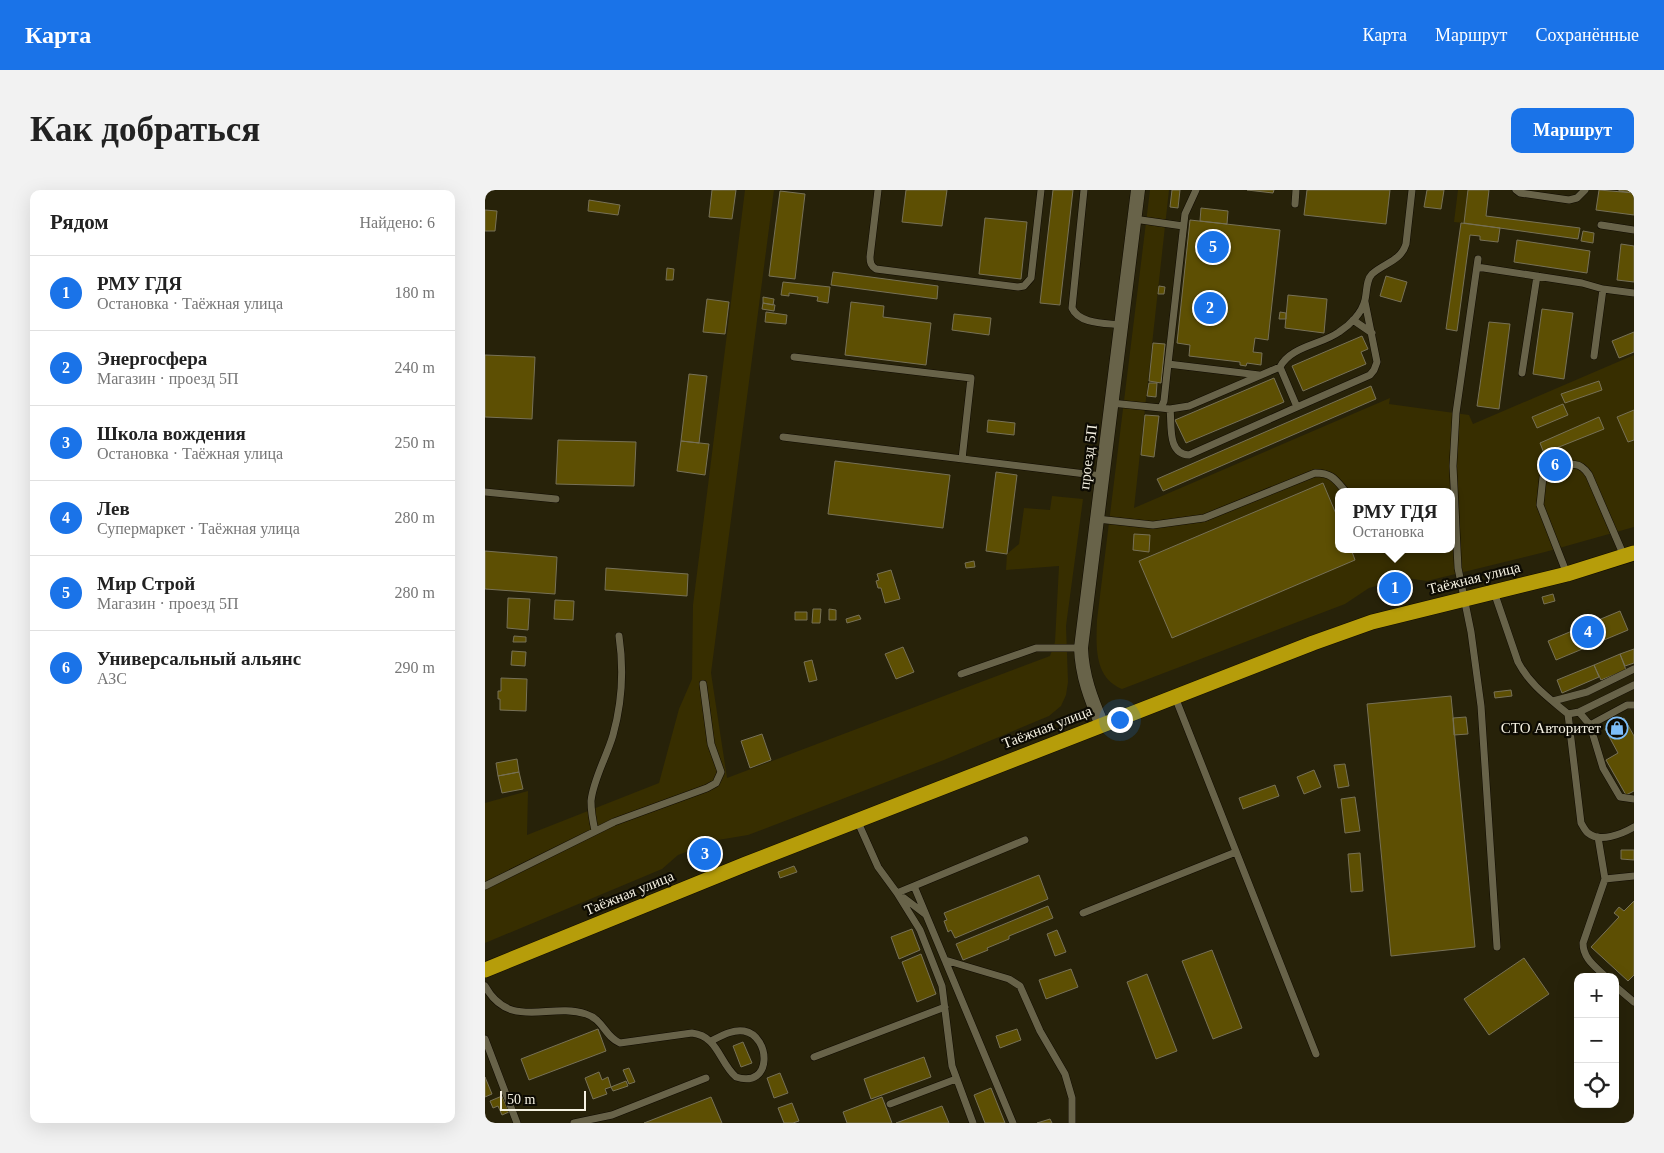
<!DOCTYPE html>
<html lang="ru">
<meta charset="utf-8">
<style>
:root{--surface:#fff;--page:#f2f2f2;--text:#222;--muted:#767676;--line:#e0e0e0;--accent:#1a73e8}
body{margin:0;font-family:Georgia,serif;background:var(--page);color:var(--text)}
.controls{position:absolute;right:15px;bottom:15px;display:grid;overflow:hidden;border-radius:10px;box-shadow:0 5px 20px #0002}
.controls button{width:45px;height:45px;display:grid;place-items:center;padding:0;border:0;border-bottom:1px solid var(--line);background:var(--surface);color:var(--text);font:25px sans-serif}
.scale{position:absolute;left:15px;bottom:12px;width:86px;box-sizing:border-box;padding-left:5px;border:2px solid #f6f2e3;border-top:0;font-size:14px;line-height:18px;white-space:nowrap;color:#f6f2e3;-webkit-text-stroke:4px #0d0b03;paint-order:stroke}
.you{position:absolute;left:634px;top:529px;width:18px;height:18px;margin:-12px;border:4px solid #fff;border-radius:50%;background:#1a73e8;box-shadow:0 0 0 8px #1a73e833}
.badge{display:grid;place-items:center;width:32px;height:32px;border-radius:50%;background:var(--accent);color:#fff;font-size:16px;font-weight:700}
.pin{position:absolute;translate:-50% -50%;border:2px solid #fff;box-shadow:0 1px 5px #0006}
.popup{position:absolute;left:850px;top:298px;width:120px;height:65px;box-sizing:border-box;display:grid;place-content:center;border-radius:10px;background:var(--surface);filter:drop-shadow(0 1px 4px #0005);font-size:16px;white-space:nowrap;color:var(--muted)}
.popup b{font-size:19px;color:var(--text)}
.popup::after{content:'';position:absolute;left:50%;top:100%;margin-left:-10px;border:10px solid transparent;border-top-color:var(--surface)}
.list{margin:0;padding:0;list-style:none}
h2{display:flex;justify-content:space-between;align-items:center;height:65px;margin:0;padding:0 20px;font-size:21px}
h2 small{font-size:16px;font-weight:400;color:var(--muted)}
.list li{display:grid;grid-template-columns:32px 1fr auto;gap:15px;align-items:center;box-sizing:border-box;height:75px;padding:0 20px;border-top:1px solid var(--line)}
.list b{display:block;font-size:19px;white-space:nowrap}
.list p{margin:0;font-size:16px;white-space:nowrap;color:var(--muted)}
.list em{font-size:16px;font-style:normal;color:var(--muted)}
.icon{flex:none;width:28px;height:28px;fill:none;stroke:currentColor;stroke-width:2;stroke-linecap:round;stroke-linejoin:round}
.map{position:relative;flex:none;width:1149px;height:933px;overflow:hidden;border-radius:10px}
header{display:flex;align-items:center;gap:30px;box-sizing:border-box;height:70px;padding:0 25px;background:var(--accent);color:#fff}
header strong{font-size:24px}
nav{display:flex;gap:28px;margin-inline-start:auto;font-size:18px}
.intro{display:flex;align-items:center;justify-content:space-between;box-sizing:border-box;height:120px;padding:0 30px}
h1{margin:0;font-size:35px}
.button{padding:12px 22px;border-radius:10px;background:var(--accent);color:#fff;font-size:18px;font-weight:700}
main{display:flex;gap:30px;padding:0 30px}
aside{flex:1;background:var(--surface);border-radius:10px;box-shadow:0 5px 20px #0002}
.map>svg:first-child{display:block}
</style>
<header>
<strong>Карта</strong>
<nav><a>Карта</a><a>Маршрут</a><a>Сохранённые</a></nav>
</header>
<div class="intro"><h1>Как добраться</h1><a class="button">Маршрут</a></div>
<main>
<aside>
<h2>Рядом<small>Найдено: 6</small></h2>
<ul class="list">
<li><span class="badge">1</span><div><b>РМУ ГДЯ</b><p>Остановка · Таёжная улица</p></div><em>180 m</em></li>
<li><span class="badge">2</span><div><b>Энергосфера</b><p>Магазин · проезд 5П</p></div><em>240 m</em></li>
<li><span class="badge">3</span><div><b>Школа вождения</b><p>Остановка · Таёжная улица</p></div><em>250 m</em></li>
<li><span class="badge">4</span><div><b>Лев</b><p>Супермаркет · Таёжная улица</p></div><em>280 m</em></li>
<li><span class="badge">5</span><div><b>Мир Строй</b><p>Магазин · проезд 5П</p></div><em>280 m</em></li>
<li><span class="badge">6</span><div><b>Универсальный альянс</b><p>АЗС</p></div><em>290 m</em></li>
</ul>
</aside>
<div class="map">
<svg width="1149" height="933" viewBox="0 0 1149 933">
<rect width="100%" height="100%" fill="#272209"/>
<path fill="#372e00" fill-rule="evenodd" d="M260,0h29l-63,483 16,105 323,-122 5,-14 4,-76 -53,4 1,-16 12,-10 5,-36 26,2 2,-14 31,3 -17,127 2,56 -2,13 -5,11 -12,10 -105,44 -196,75 -30,5 -40,15 -16,14 -177,74v-140l43,-12 -1,44 132,-52 20,-74 13,-30 1,-74z
M665,0h19l-35,318 256,-110 -1,6 80,11 4,9 161,-69v172l-89,25 -118,29 -21,-3 -37,10 -24,16 -223,85c-28,-11 -26,-43 -25,-69zM854,302h112v57h-112z
M973,0h10l-4,33 -10,-1z"/>
<path fill="#5d4f03" stroke="#777157" d="M227,0h24l-4,29 -23,-2z
M421,0h41l-5,36 -40,-4z
M568,0h20l-13,115 -20,-2z
M687,0h8l-2,18 -8,-1z
M762,0h27l-1,3z
M822,0h83l-4,34 -82,-9z
M942,0h17l-3,19 -17,-2z
M983,0h21l-3,26 94,12 -2,11 -114,-16z
M1114,0l35,3v22l-38,-5z
M1134,0h15v3l-15,-2z
M295,1l25,3 -10,85 -26,-3z
M104,10l31,5 -2,10 -30,-4z
M716,18l27,3 -1,13 -27,-3z
M0,20l12,1 -2,20h-10z
M500,28l42,4 -6,57 -42,-5z
M705,30l90,10 -12,110 -13,-2 -2,14 9,1 -1,12 -14,-2 -1,3 -6,-1v-3l-51,-6 1,-11 -13,-2z
M976,33l39,5 -2,14 -18,-2v-4l-10,-1 -13,96 -11,-2z
M1098,41l11,2 -1,10 -12,-2z
M1032,50l73,11 -3,22 -73,-11z
M1136,54l13,2v36l-17,-2z
M182,78l7,1 -1,11h-7z
M348,82l105,14 -1,13 -106,-14z
M901,86l21,6 -6,20 -21,-6z
M298,92l47,5 -2,16 -11,-2 1,-4 -29,-4v3l-8,-1z
M674,96l6,1 -1,7h-6z
M803,105l39,4 -3,34 -39,-5z
M278,107l11,2 -1,6 -10,-2z
M222,109l22,3 -4,32 -22,-2z
M366,112l33,4 -1,11 48,6 -5,42 -81,-10z
M278,113l12,2 -1,6 -12,-2z
M1057,119l31,4 -9,66 -31,-5z
M281,122l21,3 -1,9 -21,-2z
M795,122l6,1v6h-7z
M469,124l37,4 -2,17 -37,-5z
M1004,132l21,2 -11,85 -22,-3z
M1149,142v20l-15,6 -7,-17z
M877,146l6,13 -7,3 5,12 -63,27 -11,-25z
M668,153l12,1 -4,39 -12,-2z
M0,165l50,2 -3,62 -47,-2z
M204,184l18,2 -8,67 -18,-2z
M789,188l10,24 -98,41 -11,-23z
M1114,191l3,9 -37,13 -4,-9z
M664,193h8l-1,14 -9,-1z
M886,196l5,13 -213,92 -6,-12z
M1078,214l5,11 -31,13 -5,-11z
M1149,220v30l-6,2 -11,-25z
M660,225l14,1 -5,41 -13,-2z
M1114,227l5,12 -60,24 -4,-10z
M503,230l27,3 -1,12 -27,-3z
M73,250l78,2 -2,44 -78,-2z
M196,251l28,3 -4,31 -28,-4z
M1071,259l11,26 -15,6 -10,-25z
M350,271l115,14 -7,53 -115,-14z
M511,282l21,3 -10,79 -21,-3z
M838,293l16,38v28h12l4,11 -183,78 -33,-77z
M649,344l16,1 -1,17 -16,-2z
M0,361l72,6 -2,37 -70,-5z
M489,371l1,6 -9,1 -1,-5z
M121,378l82,6 -1,22 -82,-6z
M406,380l9,29 -15,4 -4,-15h-3l-2,-7 3,-1 -2,-6z
M914,395l1,5 -9,2v-5z
M1068,404l2,7 -11,3 -2,-7z
M23,408l22,1 -2,31 -21,-2z
M70,410l19,1 -1,19 -19,-1z
M328,419h8l-1,14h-8z
M344,419l7,1v10h-7z
M1135,421l8,19 -72,30 -8,-19z
M310,422h12v8h-12z
M374,425l2,4 -14,4 -1,-4z
M29,446l12,1v5h-13z
M418,457l11,25 -18,7 -11,-25z
M1149,459v14l-9,3 -5,-12z
M27,461l14,1 -1,14 -14,-1z
M1135,464l6,16 -25,10 -7,-15z
M327,470l5,20 -8,2 -5,-20z
M1109,475l5,12 -37,16 -5,-13z
M16,488l26,1 -1,32 -26,-1v-11h-2v-8h3z
M1026,500l1,6 -17,2 -1,-6z
M966,506l24,251 -84,9 -24,-252z
M981,527l2,17 -14,1 -1,-17z
M1139,528l10,18v55l-8,4 -20,-35 12,-7 -13,-24z
M277,544l9,26 -21,8 -9,-27z
M32,569l2,13 -21,4 -2,-13z
M860,574l4,22 -11,2 -4,-23z
M829,580l7,17 -17,7 -7,-17z
M34,582l4,17 -21,4 -4,-17z
M790,595l4,11 -36,13 -4,-11z
M870,607l5,34 -15,2 -4,-34z
M1136,660h13v10l-13,-1z
M875,663l3,38 -12,1 -3,-38z
M309,676l3,6 -17,6 -2,-6z
M554,685l9,24 -93,39 -4,-8 -3,2 -4,-11 3,-1 -3,-7z
M1149,711v74l-6,6 -37,-34 28,-30 -5,-4 5,-6 5,4z
M563,716l5,12 -44,18v3l-22,9 1,2 -25,10 -7,-16z
M427,739l8,21 -21,9 -8,-22z
M572,740l9,22 -11,4 -8,-22z
M727,760l30,78 -29,11 -31,-78z
M436,764l15,40 -19,8 -15,-40z
M1039,768l25,36 -60,41 -25,-36z
M586,779l7,18 -32,12 -7,-19z
M662,784l30,77 -21,8 -29,-77z
M113,839l8,22 -77,29 -8,-21z
M532,839l4,11 -21,8 -4,-12z
M258,852l9,21 -11,4 -8,-21z
M439,867l7,20 -60,22 -7,-20z
M144,878l6,14 -6,2 -6,-14z
M114,882l3,8 6,-3 3,10 -6,2 2,5 -14,5 -8,-21z
M295,883l8,20 -14,5 -7,-20z
M0,887l7,17 -7,3z
M141,891l2,5 -15,5 -2,-4z
M506,898l14,35h-20l-11,-28z
M17,906l7,16 -7,3 -4,-9 -5,2 -3,-7z
M226,907l11,26h-78z
M397,907l10,26h-45l-4,-11z
M307,913l7,18 -6,2h-9l-6,-15z
M457,916l7,17h-53z
M565,929l2,4h-15z"/>
<g fill="none" stroke-linecap="round" stroke-linejoin="round">
<g stroke="#100b00" stroke-width="8">
<path id="lane" d="M393,0l-8,67c0,6 1,9 6,12l142,18 6,-1 7,-8 10,-88
M599,0l-12,118c7,16 33,15 49,17
M1031,0l4,3 49,7 8,-2 8,-8
M810,14l1,-14
M649,29l49,7
M1116,35l33,5
M993,69l-22,154 -3,53 5,102 13,64 10,74 16,241
M992,77l105,16 21,6 31,4
M868,130l19,13
M1109,166l9,-67
M309,167l177,21 -9,81
M683,174l91,11
M795,177l17,40 73,-32 4,-5 3,-8 -12,-60
M1037,183l15,-97
M626,213l50,5 3,-7 4,-37 17,-150 11,-24
M676,218l9,1 19,-3 91,-39c11,-21 41,-22 59,-35 11,-7 23,-19 26,-32 2,-8 1,-20 7,-26 12,-11 29,-13 34,-30l6,-54
M685,219c2,16 -3,45 19,46l108,-48
M298,247l319,39
M0,302l71,7
M612,329l56,6 51,-7 111,-45c17,0 20,6 31,19
M1082,384l-27,-69 3,-28c4,-4 9,-6 14,-8 14,-6 23,-8 32,6l35,81
M1009,402l24,70c12,23 31,36 50,52l13,109c2,3 4,8 7,10 12,10 34,1 46,-6
M476,484l75,-26h45
M690,507l141,357
M1068,511l34,-9 47,-23
M1094,522l11,13 13,43 17,29 14,2
M1083,524l11,-2 55,-27
M1105,535l37,-20h7
M372,630l21,47 19,26 17,-7 99,237
M110,641c-2,-9 -4,-20 -4,-30 2,-21 16,-45 22,-66 9,-32 11,-65 6,-99
M1113,647l7,42 -22,64c0,16 13,24 23,34
M1120,689l29,-3
M0,696l129,-64 93,-34 9,-5 5,-11 -10,-28 -8,-60
M429,696l111,-46
M412,703l23,37 22,56 10,80 21,57
M419,708l21,16
M598,723l153,-61
M460,770l64,19 11,7 20,45 25,43 7,24v25
M0,796c25,45 64,16 101,28 17,5 19,23 34,29l72,-10c26,3 27,29 44,44 37,12 35,-41 8,-46 -11,-2 -23,5 -33,10
M1130,796l19,16
M0,849l32,84
M329,867l131,-50
M405,914l66,-25
M89,933l38,-8 94,-37"/>
</g>
<g stroke="#100b00" stroke-width="15">
<path id="street" d="M617,535c-11,-26 -20,-49 -21,-77l57,-458"/>
</g>
<g stroke="#100b00" stroke-width="16">
<path id="highway" d="M0,780l261,-106 567,-221 59,-21 195,-48 67,-21"/>
</g>
<path stroke="#6c6752" stroke-width="2" stroke-dasharray="2.5 2.5" stroke-linecap="butt" d="M948,399l2,5"/>
<use href="#lane" stroke="#686349" stroke-width="7"/>
<use href="#street" stroke="#686349" stroke-width="14"/>
<use href="#highway" stroke="#b69d0a" stroke-width="15"/>
</g>
<defs>
<g id="shop-ring" transform="scale(1.125)"><circle r="9.5" fill="#0d0b03" stroke="#7dbef9" stroke-width="1.5"/><path d="M-5-2.5h2.3a2.7 3.5 0 0 1 5.4 0H5L5.5 6h-11ZM-1.5-2.5h3a1.5 2.3 0 0 0-3 0Z" fill="#7dbef9"/></g>
</defs>
<g fill-rule="evenodd">
<use href="#shop-ring" x="1132" y="538"/>
</g>
<g text-anchor="middle" stroke-width="4.5" stroke-linejoin="round" paint-order="stroke">
<g font-size="15" fill="#f6f2e3" stroke="#0d0b03">
<text transform="translate(603 267) rotate(-83)" y="5">проезд 5П</text>
<text transform="translate(989 388) rotate(-14)" y="5">Таёжная улица</text>
<text transform="translate(562 537) rotate(-21)" y="5">Таёжная улица</text>
<text transform="translate(144 703) rotate(-22)" y="5">Таёжная улица</text>
</g>
<g font-size="15" fill="#f6f2e3" stroke="#0d0b03" text-anchor="end">
<text x="1116" y="543">СТО Авторитет</text>
</g>
</g>
</svg>
<div class="controls">
<button>+</button>
<button>−</button>
<button><svg class="icon" aria-label="locate" viewBox="0 0 24 24"><circle cx="12" cy="12" r="6"/><path d="M12 2v4M12 18v4M2 12h4M18 12h4"/></svg></button>
</div>
<div class="scale">50 m</div>
<div class="you"></div>
<div class="pin badge" style="left:910px;top:398px">1</div>
<div class="popup"><b>РМУ ГДЯ</b>Остановка</div>
<div class="pin badge" style="left:725px;top:118px">2</div>
<div class="pin badge" style="left:220px;top:664px">3</div>
<div class="pin badge" style="left:1103px;top:442px">4</div>
<div class="pin badge" style="left:728px;top:57px">5</div>
<div class="pin badge" style="left:1070px;top:275px">6</div>
</div>
</main>
